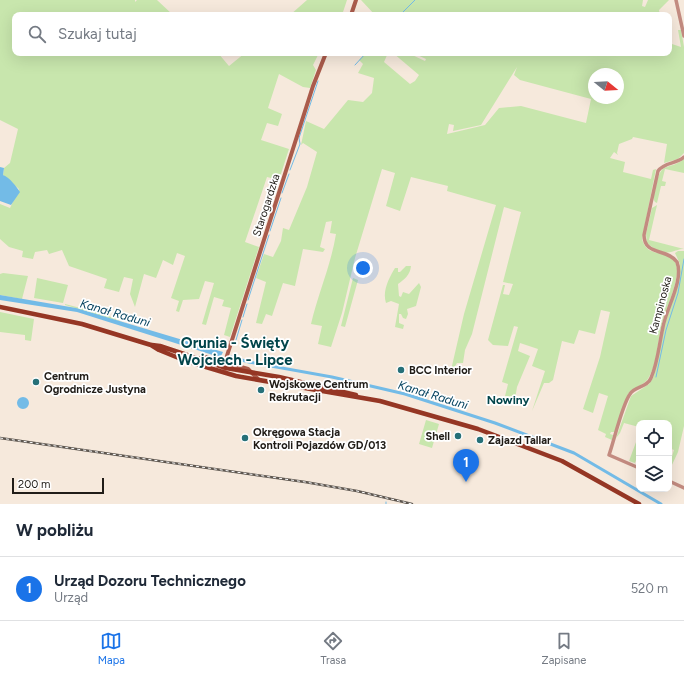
<!DOCTYPE html>
<html lang="pl">
<meta charset="utf-8">
<style>
:root{--surface:#fff;--page:#f6f6f7;--text:#1f2937;--muted:#747a83;--line:#e0e1e3;--accent:#1a73e8}
body{margin:0;font-family:Figtree,sans-serif;background:var(--page);color:var(--text)}
.controls{position:absolute;right:12px;bottom:12px;display:grid;overflow:hidden;border-radius:8px;box-shadow:0 4px 16px #0002}
.controls button{width:36px;height:36px;display:grid;place-items:center;padding:0;border:0;border-bottom:1px solid var(--line);background:var(--surface);color:var(--text);font:20px sans-serif}
.compass{position:absolute;left:588px;top:68px;width:36px;height:36px;border-radius:50%;background:var(--surface);box-shadow:0 4px 16px #0002;rotate:108deg}
.scale{position:absolute;left:12px;bottom:10px;width:92px;box-sizing:border-box;padding-left:4px;border:2px solid #201c17;border-top:0;font-size:11px;line-height:14px;white-space:nowrap;color:#201c17;-webkit-text-stroke:3px #fff;paint-order:stroke}
.you{position:absolute;left:363px;top:268px;width:14px;height:14px;margin:-10px;border:3px solid #fff;border-radius:50%;background:#1a73e8;box-shadow:0 0 0 6px #1a73e833}
.badge{display:grid;place-items:center;width:26px;height:26px;border-radius:50%;background:var(--accent);color:#fff;font-size:13px;font-weight:700}
.pin{position:absolute;translate:-50% -33px;filter:drop-shadow(0 1px 2px #0008)}
.pin::after{content:'';position:absolute;top:21px;width:14px;height:12px;background:inherit;clip-path:polygon(0 0,100% 0,50% 100%)}
.list{margin:0;padding:0;list-style:none}
h2{display:flex;justify-content:space-between;align-items:center;height:52px;margin:0;padding:0 16px;font-size:17px}
h2 small{font-size:13px;font-weight:400;color:var(--muted)}
.list li{display:grid;grid-template-columns:26px 1fr auto;gap:12px;align-items:center;box-sizing:border-box;height:64px;padding:0 16px;border-top:1px solid var(--line)}
.list b{display:block;font-size:15px;white-space:nowrap}
.list p{margin:0;font-size:13px;white-space:nowrap;color:var(--muted)}
.list em{font-size:13px;font-style:normal;color:var(--muted)}
.icon{flex:none;width:22px;height:22px;fill:none;stroke:currentColor;stroke-width:2;stroke-linecap:round;stroke-linejoin:round}
.map{position:relative;flex:none;width:684px;height:504px;overflow:hidden}
.search{position:absolute;background:var(--surface);box-shadow:0 4px 16px #0002;left:12px;right:12px;top:12px;height:44px;display:flex;align-items:center;gap:10px;box-sizing:border-box;padding:0 14px;border-radius:8px;color:var(--muted);font-size:15px}
.sheet{height:116px;background:var(--surface)}
nav{display:flex;justify-content:space-around;align-items:center;box-sizing:border-box;height:56px;border-top:1px solid var(--line);background:var(--surface);font-size:11px;color:var(--muted)}
nav a{display:grid;justify-items:center;gap:2px}
nav .on{color:var(--accent)}
.map>svg:first-child{display:block}
</style>
<div class="map">
<svg width="684" height="504" viewBox="0 0 684 504">
<rect width="100%" height="100%" fill="#f6e9dc"/>
<path fill="#c8e6ad" fill-rule="evenodd" d="M0,0h135v2l2,-2h20l16,15h-158v38h203l11,13 16,-13h74l-6,12 3,5 -6,18 -7,-1 -24,-13 -11,34 14,6 -4,12 -11,-3 -6,17 28,9 -10,31 -12,-3 -22,65 14,5 -29,90 -6,-2 7,-27 -9,-2 2,-6 -10,-3 -8,28 -4,-1 12,-41 -9,-2 -6,18 -16,1 -4,12 -3,-1 3,-10 -8,-3 14,-42 -8,-3 -4,12 -10,-5 -7,18 -12,-4 -9,33 -5,-13 3,-15 -9,-2 -5,15 -15,-4 3,-9 -38,-13 -7,-16 -13,4 -2,-4 -12,2 -2,7 -11,-2 1,-6 -14,-4 -9,-8v-35l10,4 9,-19 -16,-14 1,-7 6,-5 8,-34 -18,-9z
M307,0h40l-5,15h-52z
M361,0h282l-1,6 3,1 3,-7h21l-10,10 1,5h-285z
M678,30h3l3,17v106l-6,6 -14,4 3,-19 -34,-7 -1,2 -13,5 -2,9 1,2 -4,-3 -4,6 15,4 -2,10 28,7 2,-9 3,-1 -14,70c6,21 24,8 33,23 8,13 -10,48 -13,62 -5,17 -4,37 -13,53 -4,9 -15,9 -21,17l-13,38h-4l-1,2 3,1 -1,5 -7,-3 1,-3 -8,-4 10,-34 -9,-3 -6,20 -10,-4 17,-52 10,-45 -9,-2 -6,24 -16,-4 -5,14 -12,-3 -9,39 -4,3h-5l-12,28 13,-40 -13,-5 6,-17 -18,-6 -2,8 12,5 -13,31 -2,12 -10,-3 3,-12 -6,-2 16,-55 -4,-1 -6,20 -15,-1 -5,-5 15,-55h2l-2,9 6,1 4,-11 -10,-2 18,-70 -17,-5 -32,127 -7,16 -2,13h-6l-5,8 -1,-1 13,-56 32,-109 -49,-14 1,-5 -37,-9 -11,34 -14,-5 9,-33 -13,-4 -27,89 -13,55 -11,34 -13,-3 4,-18 -11,-2c7,-30 20,-59 25,-90l-6,-1 2,-12 -6,1 -6,25 5,2 -2,3 -20,-3 -8,37 -12,-3 -11,33 -6,-2 -4,10 -6,-1 10,-41 -10,-4 8,-24 9,3 8,-16 2,-13 6,2 18,-43 10,-35 -14,-9 -2,2 5,-24 18,8 24,-29 15,2 9,-9 2,-15 -16,-5 5,-9 -4,-4 7,-7h22l-4,9 26,22 5,-3 4,-6 -26,-22h15l17,8 1,-2 -13,-6h256v-10l12,4zM517,67l-3,8 6,5 71,19 -5,24 -65,-17 -22,2 -14,17 -38,9 2,-10 5,1 -1,6 28,-6zM594,74h24v24h-24z
M684,159v14l-19,-4 -3,12 4,1 -1,4h-4l-4,17 -2,-1c-3,-5 0,-9 1,-15 5,-28 11,-15 28,-28z
M657,205l-8,35 35,9c-6,0 -8,2 -13,3 -8,2 -19,-4 -24,-9l-1,-9 6,-26z
M678,251h6v175l-6,26 -7,15 -2,-1 5,-16 -5,-2v-25h-30v4l-15,-4 -4,10 -4,5 15,-42 18,-12 4,-6 12,-54 11,-35 4,-25 -5,-11z
M406,266h5c-1,9 -6,13 -13,18l1,12 2,1 2,-5 6,2 10,-11 2,4 -5,19 -9,3 1,5 -2,5 -3,-1 -2,-4h-2v9l5,2 -1,4 -8,-2 4,-23 -8,-3 -5,2c-4,-12 3,-25 9,-35h3v4h2z
M3,273l25,3 -6,23 -22,-4v-21z
M37,278l31,7 -5,18 -29,-5z
M353,278l5,2 -13,47 -4,-1z
M65,304l39,10 18,8 -57,-17z
M0,312l34,7 -3,22 -6,-1v-5l-25,-3z
M426,420l13,4 -7,24 -13,-4z
M639,434v18l-4,11 -6,-2z"/>
<path fill="#73bbe7" d="M0,167l4,1 -1,7c7,3 13,11 17,17l-9,13 -11,-4z
M0,295l76,13 147,44 -2,4h-5l-139,-44 -77,-12z
M17 403a6 6 0 1 1 12 0a6 6 0 1 1-12 0Z"/>
<g fill="none" stroke-linecap="round" stroke-linejoin="round">
<path stroke="#73bbe7" stroke-width="1" d="M400,15l15,-15
M355,65l11,-12
M290,170l10,-26 -1,-6 19,-57
M282,193l7,-19
M270,231l11,-33
M248,300l21,-65
M243,317l4,-13
M236,340l6,-20
M656,377l10,-47 12,-37 6,-34
M386,504v-2"/>
<path stroke="#73bbe7" stroke-width="3" d="M231,357l18,5 83,15 73,17 90,29 79,30 87,51"/>
<path stroke="#c38b80" stroke-width="3.5" d="M676,0l8,36
M639,468l-30,-13c5,-14 13,-50 21,-61 5,-8 17,-6 21,-16 7,-16 8,-34 12,-51 3,-18 21,-47 14,-65 -10,-14 -33,-6 -33,-27l14,-64c6,-9 19,-7 26,-14
M669,481l15,7"/>
<path stroke="#aa5b4b" stroke-width="4" d="M351,15l5,-15
M186,361l20,-4 42,12 11,11
M225,362l88,-276 13,-33"/>
<path stroke="#953624" stroke-width="4.5" d="M0,307l82,17 69,21 8,5 27,11 50,15 144,25 98,28 84,32 77,43
M152,345l8,1 66,22 53,9 77,18"/>
<g stroke="#5d564f" stroke-width="2.5">
<path id="rail" d="M0,438l305,44 52,9 55,13"/>
</g>
<use href="#rail" stroke="#fff" stroke-width="1" stroke-dasharray="3" stroke-linecap="butt"/>
</g>
<g fill="#267078" stroke="#fff" stroke-width="1.5">
<circle cx="401" cy="370" r="4"/>
<circle cx="36" cy="382" r="4"/>
<circle cx="261" cy="390" r="4"/>
<circle cx="458" cy="436" r="4"/>
<circle cx="245" cy="438" r="4"/>
<circle cx="480" cy="440" r="4"/>
</g>
<g text-anchor="middle" stroke-width="3.5" stroke-linejoin="round" paint-order="stroke">
<g font-size="11" fill="#201c17" stroke="#fff">
<text transform="translate(266 205) rotate(-72)" y="4">Starogardzka</text>
<text transform="translate(660 305) rotate(-75)" y="4">Kampinoska</text>
</g>
<g font-size="11" font-weight="bold" fill="#201c17" stroke="#fff" text-anchor="start">
<text x="409" y="374">BCC Interior</text>
<text x="44" y="380">Centrum<tspan x="44" dy="13">Ogrodnicze Justyna</tspan></text>
<text x="269" y="388">Wojskowe Centrum<tspan x="269" dy="13">Rekrutacji</tspan></text>
<text x="253" y="436">Okręgowa Stacja<tspan x="253" dy="13">Kontroli Pojazdów GD/013</tspan></text>
<text x="450" y="440" text-anchor="end">Shell</text>
<text x="488" y="444">Zajazd Tallar</text>
</g>
<g font-size="12" font-style="italic" fill="#04425f" stroke="#fff">
<text transform="translate(115 313) rotate(16)" y="4">Kanał Raduni</text>
<text transform="translate(433 395) rotate(17)" y="4">Kanał Raduni</text>
</g>
<g font-size="12" font-weight="bold" fill="#02454b" stroke="#fff">
<text x="508" y="404">Nowiny</text>
</g>
<g font-size="15" font-weight="bold" fill="#02454b" stroke="#fff">
<text x="235" y="348">Orunia - Święty<tspan x="235" dy="17">Wojciech - Lipce</tspan></text>
</g>
</g>
</svg>
<div class="controls">
<button><svg class="icon" aria-label="locate" viewBox="0 0 24 24"><circle cx="12" cy="12" r="6"/><path d="M12 2v4M12 18v4M2 12h4M18 12h4"/></svg></button>
<button><svg class="icon" aria-label="layers" viewBox="0 0 24 24"><path d="M12 4l9 5-9 5-9-5zM3 14l9 5 9-5"/></svg></button>
</div>
<svg class="compass" viewBox="-18 -18 36 36"><path d="M0-13l5 13h-10z" fill="#e53935"/><path d="M0 13l5-13h-10z" fill="#747a83"/></svg>
<div class="scale">200 m</div>
<div class="you"></div>
<div class="pin badge" style="left:466px;top:482px">1</div>
<div class="search"><svg class="icon" aria-label="search" viewBox="0 0 24 24"><circle cx="10" cy="10" r="6"/><path d="M15 15l6 6"/></svg>Szukaj tutaj</div>
</div>
<section class="sheet">
<h2>W pobliżu<small></small></h2>
<ul class="list">
<li><span class="badge">1</span><div><b>Urząd Dozoru Technicznego</b><p>Urząd</p></div><em>520 m</em></li>
</ul>
</section>
<nav>
<a class="on"><svg class="icon" aria-label="map" viewBox="0 0 24 24"><path d="M3 6l6-2 6 2 6-2v14l-6 2-6-2-6 2zM9 4v14M15 6v14"/></svg>Mapa</a>
<a><svg class="icon" aria-label="directions" viewBox="0 0 24 24"><path d="M12 3l9 9-9 9-9-9zM9 14v-3h6M13 9l2 2-2 2"/></svg>Trasa</a>
<a><svg class="icon" aria-label="saved" viewBox="0 0 24 24"><path d="M7 4h10v16l-5-4-5 4z"/></svg>Zapisane</a>
</nav>
